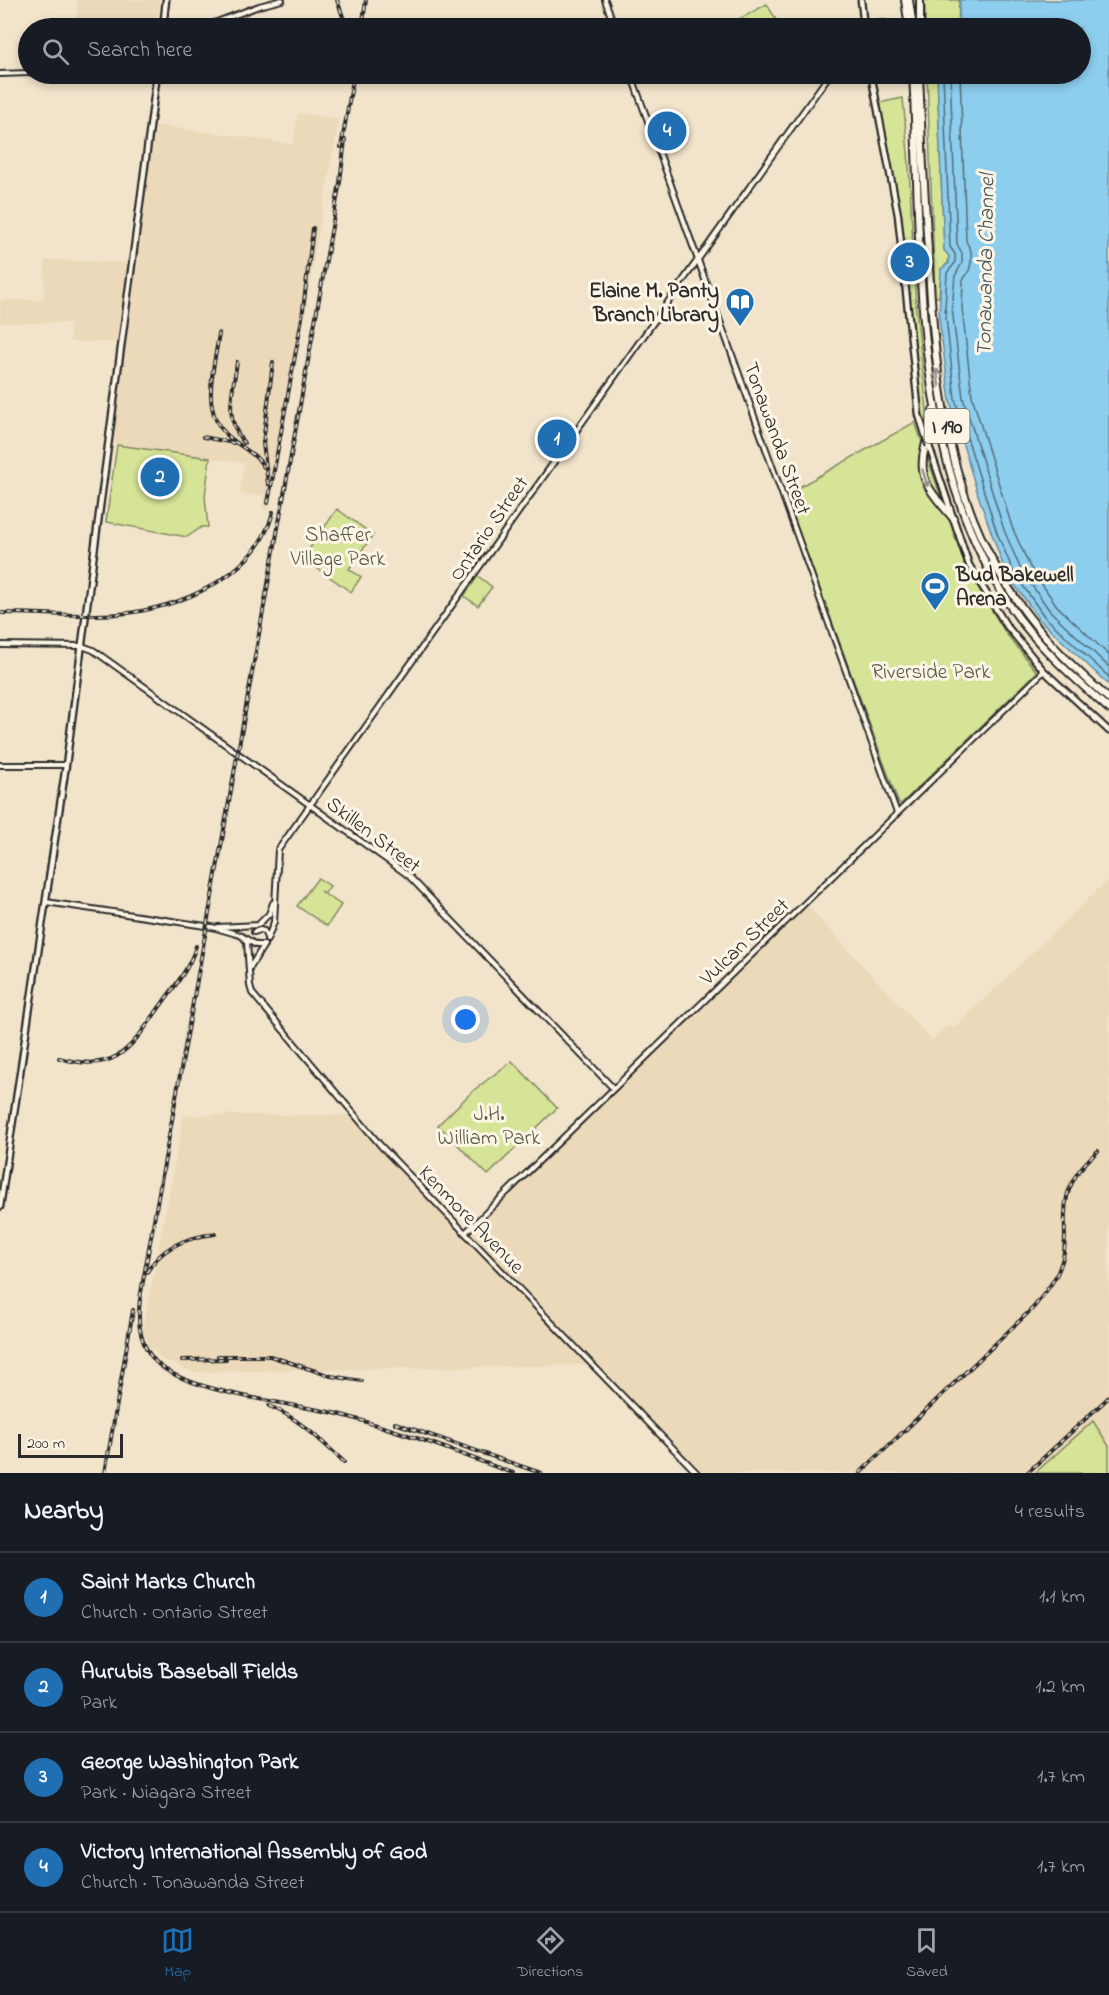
<!DOCTYPE html>
<meta charset="utf-8">
<style>
:root{--surface:#171b24;--page:#242831;--text:#f1f3f6;--muted:#9ea1a6;--line:#363941;--accent:#1f6fb2}
body{margin:0;font-family:"Indie Flower",sans-serif;background:var(--page);color:var(--text)}
.scale{position:absolute;left:18px;bottom:15px;width:105px;box-sizing:border-box;padding-left:6px;border:3px solid #2b2b2b;border-top:0;font-size:16px;line-height:21px;white-space:nowrap;color:#2b2b2b;-webkit-text-stroke:4px #fcf5e5;paint-order:stroke}
.you{position:absolute;left:466px;top:1020px;width:21px;height:21px;margin:-15px;border:4px solid #fff;border-radius:50%;background:#1a73e8;box-shadow:0 0 0 9px #1a73e833}
.badge{display:grid;place-items:center;width:39px;height:39px;border-radius:50%;background:var(--accent);color:#fff;font-size:20px;font-weight:700}
.pin{position:absolute;translate:-50% -50%;border:3px solid #fff;box-shadow:0 2px 6px #0006}
.list{margin:0;padding:0;list-style:none}
h2{display:flex;justify-content:space-between;align-items:center;height:78px;margin:0;padding:0 24px;font-size:26px}
h2 small{font-size:20px;font-weight:400;color:var(--muted)}
.list li{display:grid;grid-template-columns:39px 1fr auto;gap:18px;align-items:center;box-sizing:border-box;height:90px;padding:0 24px;border-top:2px solid var(--line)}
.list b{display:block;font-size:22px;white-space:nowrap}
.list p{margin:0;font-size:20px;white-space:nowrap;color:var(--muted)}
.list em{font-size:20px;font-style:normal;color:var(--muted)}
.icon{flex:none;width:33px;height:33px;fill:none;stroke:currentColor;stroke-width:2;stroke-linecap:round;stroke-linejoin:round}
.map{position:relative;flex:none;width:1109px;height:1473px;overflow:hidden}
.search{position:absolute;background:var(--surface);box-shadow:0 3px 9px #0003;left:18px;right:18px;top:18px;height:66px;display:flex;align-items:center;gap:15px;box-sizing:border-box;padding:0 21px;border-radius:33px;color:var(--muted);font-size:22px}
.sheet{height:438px;background:var(--surface)}
nav{display:flex;justify-content:space-around;align-items:center;box-sizing:border-box;height:84px;border-top:2px solid var(--line);background:var(--surface);font-size:16px;color:var(--muted)}
nav a{display:grid;justify-items:center;gap:3px}
nav .on{color:var(--accent)}
.map>svg:first-child{display:block}
</style>
<div class="map">
<svg width="1109" height="1473" viewBox="0 0 1109 1473">
<rect width="100%" height="100%" fill="#f2e4cb"/>
<filter id="ink" filterUnits="userSpaceOnUse"><feTurbulence type="fractalNoise" baseFrequency=".0167" numOctaves="2"/><feDisplacementMap in="SourceGraphic" scale="12" xChannelSelector="R" yChannelSelector="G"/><feConvolveMatrix kernelMatrix="1 2 1 2 8 2 1 2 1" color-interpolation-filters="sRGB"/></filter>
<g filter="url(#ink)">
<path fill="#ebd9b9" d="M77,0h83l-4,28h-80z
M298,113l41,6 -70,391 -7,-1 2,-12 -2,-2 -22,-1 4,-31 -131,-19 42,-319 138,19z
M45,260l83,2 -11,80h-47v-19h-70v-23h44z
M1109,879v567l-16,-25 -58,52h-331l-239,-240 340,-330 127,137 17,-16 5,4z
M184,1115h165l238,250 -394,7 -31,-13 -13,-13 -6,-17z"/>
<path fill="#d6e497" stroke="#808861" stroke-width="1.5" d="M921,0h38l-1,28h-33v-20z
M767,4l13,23 -57,1z
M927,74h10l7,176 5,6 -1,7 -7,6 -2,28h-4z
M903,98l6,67 7,143 11,103 -1,17 -4,-15 -21,-197 -22,-113z
M915,422l50,144 40,66 32,40 -135,131 -3,1 -114,-310 7,-7 2,3z
M117,445l93,13 -5,38 3,31h-6l-15,10 -81,-15z
M337,509l36,26 -24,34 12,8 -10,15 -48,-34z
M478,576l14,11 -14,19 -14,-10z
M318,878l12,8 -5,7 -5,-2 21,14 -14,21 -30,-20z
M512,1061l45,47 -69,67 -50,-50 36,-35z
M1093,1421l16,25v27h-74z"/>
<path fill="#8dcdee" stroke="#668ca0" stroke-width="1.5" d="M960,0h149v685l-69,-65 -34,-47 2,-2 -4,-6h-1l-24,-67 -29,-97 -11,-83 2,-49 8,-6v-7l-5,-6 -7,-176h143v-46h-122z"/>
<g fill="none" stroke-linecap="round" stroke-linejoin="round">
<path stroke="#526c79" stroke-width="1.5" d="M943,74l7,173 5,7v9l-8,10 -2,35 10,91 42,134 17,40 30,43 65,61
M950,74l7,170 5,9v10l-7,13 -3,32 11,90 41,132 17,40 29,41 59,56
M960,74l6,167 5,10v12l-2,8 -6,9 -1,28 10,88 40,131 18,40 27,39 52,49"/>
<g stroke="#2b2b2b" stroke-width="8">
<path id="tertiary" d="M605,0l10,28
M201,28l58,-22 23,-6
M0,74l28,-1
M631,74l266,739
M0,645l82,1 11,4 315,225 205,213
M0,765h66
M46,902l166,25 28,8 16,10h8
M218,927l40,-2 11,-11 4,-11
M254,932l6,-2 4,1 3,7
M244,938l3,4 3,44 2,7 129,153 316,327
M267,940l7,-18 4,-72 552,-776
M249,969l15,-24
M465,1233l579,-562"/>
</g>
<g stroke="#2b2b2b" stroke-width="9">
<path id="secondary" d="M861,0l3,28
M163,28l3,-28
M871,74l27,141 21,200 6,19
M929,446l40,119 37,60 38,46 65,60
M0,1207l66,-442 91,-691"/>
</g>
<g stroke="#2b2b2b" stroke-width="10">
<path id="motorway" d="M905,0l4,28
M909,0l4,28
M920,0v28
M863,26l21,-2 11,4
M913,74c10,177 -6,374 96,530 26,40 65,74 100,105
M919,74c2,59 5,118 9,177 6,106 14,219 67,314 30,55 67,93 114,134
M933,410c0,13 -5,25 -8,37 -9,34 8,47 28,71"/>
</g>
<use href="#tertiary" stroke="#fcf5e5" stroke-width="4"/>
<use href="#secondary" stroke="#fcf5e5" stroke-width="4.5"/>
<use href="#motorway" stroke="#fcf5e5" stroke-width="6"/>
<g stroke="#2b2b2b" stroke-width="4">
<path id="rail" d="M337,0l10,28
M362,28l4,-28
M345,140l-5,42 -198,1105c-5,26 -6,53 13,74 26,29 124,41 164,49 19,3 38,9 57,15 46,13 92,32 137,48
M341,147l13,-73
M219,333c-4,32 -19,74 6,100 12,13 29,18 39,34
M237,362c-4,30 -14,55 7,81
M203,437l31,6
M268,484l-5,-41 10,-81
M268,503l34,-185 11,-90
M0,613c39,0 79,4 119,1 60,-5 138,-38 154,-102
M59,1058c61,17 73,-13 105,-57 13,-18 26,-34 32,-55
M147,1272c14,-25 41,-35 68,-38
M218,1356h52l61,20 31,5
M182,1360l44,-1
M269,1406c30,12 52,35 75,56
M395,1423l146,50
M105,1473l28,-163
M860,1473l173,-165c12,-15 24,-29 29,-47 5,-15 2,-31 3,-47 0,-27 13,-46 33,-63
M1027,1473l82,-76"/>
</g>
<use href="#rail" stroke="#fcf5e5" stroke-width="1.5" stroke-dasharray="4.5" stroke-linecap="butt"/>
<g stroke="#2b2b2b" stroke-width="9" stroke-linecap="butt">
<path id="secondary-bridge" d="M925,434l4,12"/>
</g>
<use href="#secondary-bridge" stroke="#fcf5e5" stroke-width="4.5"/>
</g>
<defs><path id="oneway-shaft" d="M-6 0H5M1.5-3L5.5 0L1.5 3" fill="none" stroke-width="1.6" stroke-linecap="round" stroke-linejoin="round" transform="scale(1.5)"/></defs>
<g stroke="#949088">
<use href="#oneway-shaft" transform="translate(938 378) rotate(-98)"/>
<use href="#oneway-shaft" transform="translate(925 478) rotate(73)"/>
</g>
</g>
<defs>
<g id="library-pin" transform="scale(1.5)"><path d="M0 17L-7.5 6A9.5 9.5 0 1 1 7.5 6Z" fill="#1f6fb2" stroke="#fcf5e5"/><path d="M-6-4Q-3-5.5-.7-3.5V5Q-3 3-6 4ZM6-4Q3-5.5 .7-3.5V5Q3 3 6 4Z" fill="#fff"/></g>
<g id="stadium-pin" transform="scale(1.5)"><path d="M0 17L-7.5 6A9.5 9.5 0 1 1 7.5 6Z" fill="#1f6fb2" stroke="#fcf5e5"/><path d="M0-5a6.5 5 0 1 0 0 10a6.5 5 0 1 0 0-10ZM-3.5-1.8h7v3.6h-7Z" fill="#fff"/></g>
</defs>
<g fill-rule="evenodd">
<use href="#library-pin" x="740" y="302"/>
<use href="#stadium-pin" x="935" y="586"/>
</g>
<g text-anchor="middle" stroke-width="6" stroke-linejoin="round" paint-order="stroke">
<rect fill="#fcf5e5" stroke="#6a6863" stroke-width="1.5" x="924.5" y="409" width="45" height="34" rx="4.5"/>
<g font-size="20" font-weight="bold" fill="#2b2b2b">
<text x="947" y="433">I 190</text>
</g>
<g font-size="21" font-weight="bold" fill="#2b2b2b" stroke="#fcf5e5" text-anchor="end">
<text x="719" y="297">Elaine M. Panty<tspan x="719" dy="24">Branch Library</tspan></text>
<text x="956" y="581" text-anchor="start">Bud Bakewell<tspan x="956" dy="24">Arena</tspan></text>
</g>
<g font-size="21" fill="#2b2b2b" stroke="#fcf5e5">
<text transform="translate(778 438) rotate(70)" y="7">Tonawanda Street</text>
<text transform="translate(488 528) rotate(-55)" y="7">Ontario Street</text>
<text transform="translate(374 834) rotate(37)" y="7">Skillen Street</text>
<text transform="translate(744 941) rotate(-44)" y="7">Vulcan Street</text>
<text transform="translate(472 1219) rotate(46)" y="7">Kenmore Avenue</text>
</g>
<g font-size="21" fill="#565946" stroke="#fcf5e5">
<text x="338" y="541">Shaffer<tspan x="338" dy="24">Village Park</tspan></text>
<text x="931" y="678">Riverside Park</text>
<text x="489" y="1120">J.H.<tspan x="489" dy="24">William Park</tspan></text>
</g>
<g font-size="22" font-style="italic" fill="#44545c" stroke="#fcf5e5">
<text transform="translate(984 265) rotate(-89)" y="8">Tonawanda Channel</text>
</g>
</g>
</svg>
<div class="scale">200 m</div>
<div class="you"></div>
<div class="pin badge" style="left:557px;top:439px">1</div>
<div class="pin badge" style="left:160px;top:477px">2</div>
<div class="pin badge" style="left:910px;top:262px">3</div>
<div class="pin badge" style="left:667px;top:131px">4</div>
<div class="search"><svg class="icon" aria-label="search" viewBox="0 0 24 24"><circle cx="10" cy="10" r="6"/><path d="M15 15l6 6"/></svg>Search here</div>
</div>
<section class="sheet">
<h2>Nearby<small>4 results</small></h2>
<ul class="list">
<li><span class="badge">1</span><div><b>Saint Marks Church</b><p>Church · Ontario Street</p></div><em>1.1 km</em></li>
<li><span class="badge">2</span><div><b>Aurubis Baseball Fields</b><p>Park</p></div><em>1.2 km</em></li>
<li><span class="badge">3</span><div><b>George Washington Park</b><p>Park · Niagara Street</p></div><em>1.7 km</em></li>
<li><span class="badge">4</span><div><b>Victory International Assembly of God</b><p>Church · Tonawanda Street</p></div><em>1.7 km</em></li>
</ul>
</section>
<nav>
<a class="on"><svg class="icon" aria-label="map" viewBox="0 0 24 24"><path d="M3 6l6-2 6 2 6-2v14l-6 2-6-2-6 2zM9 4v14M15 6v14"/></svg>Map</a>
<a><svg class="icon" aria-label="directions" viewBox="0 0 24 24"><path d="M12 3l9 9-9 9-9-9zM9 14v-3h6M13 9l2 2-2 2"/></svg>Directions</a>
<a><svg class="icon" aria-label="saved" viewBox="0 0 24 24"><path d="M7 4h10v16l-5-4-5 4z"/></svg>Saved</a>
</nav>
